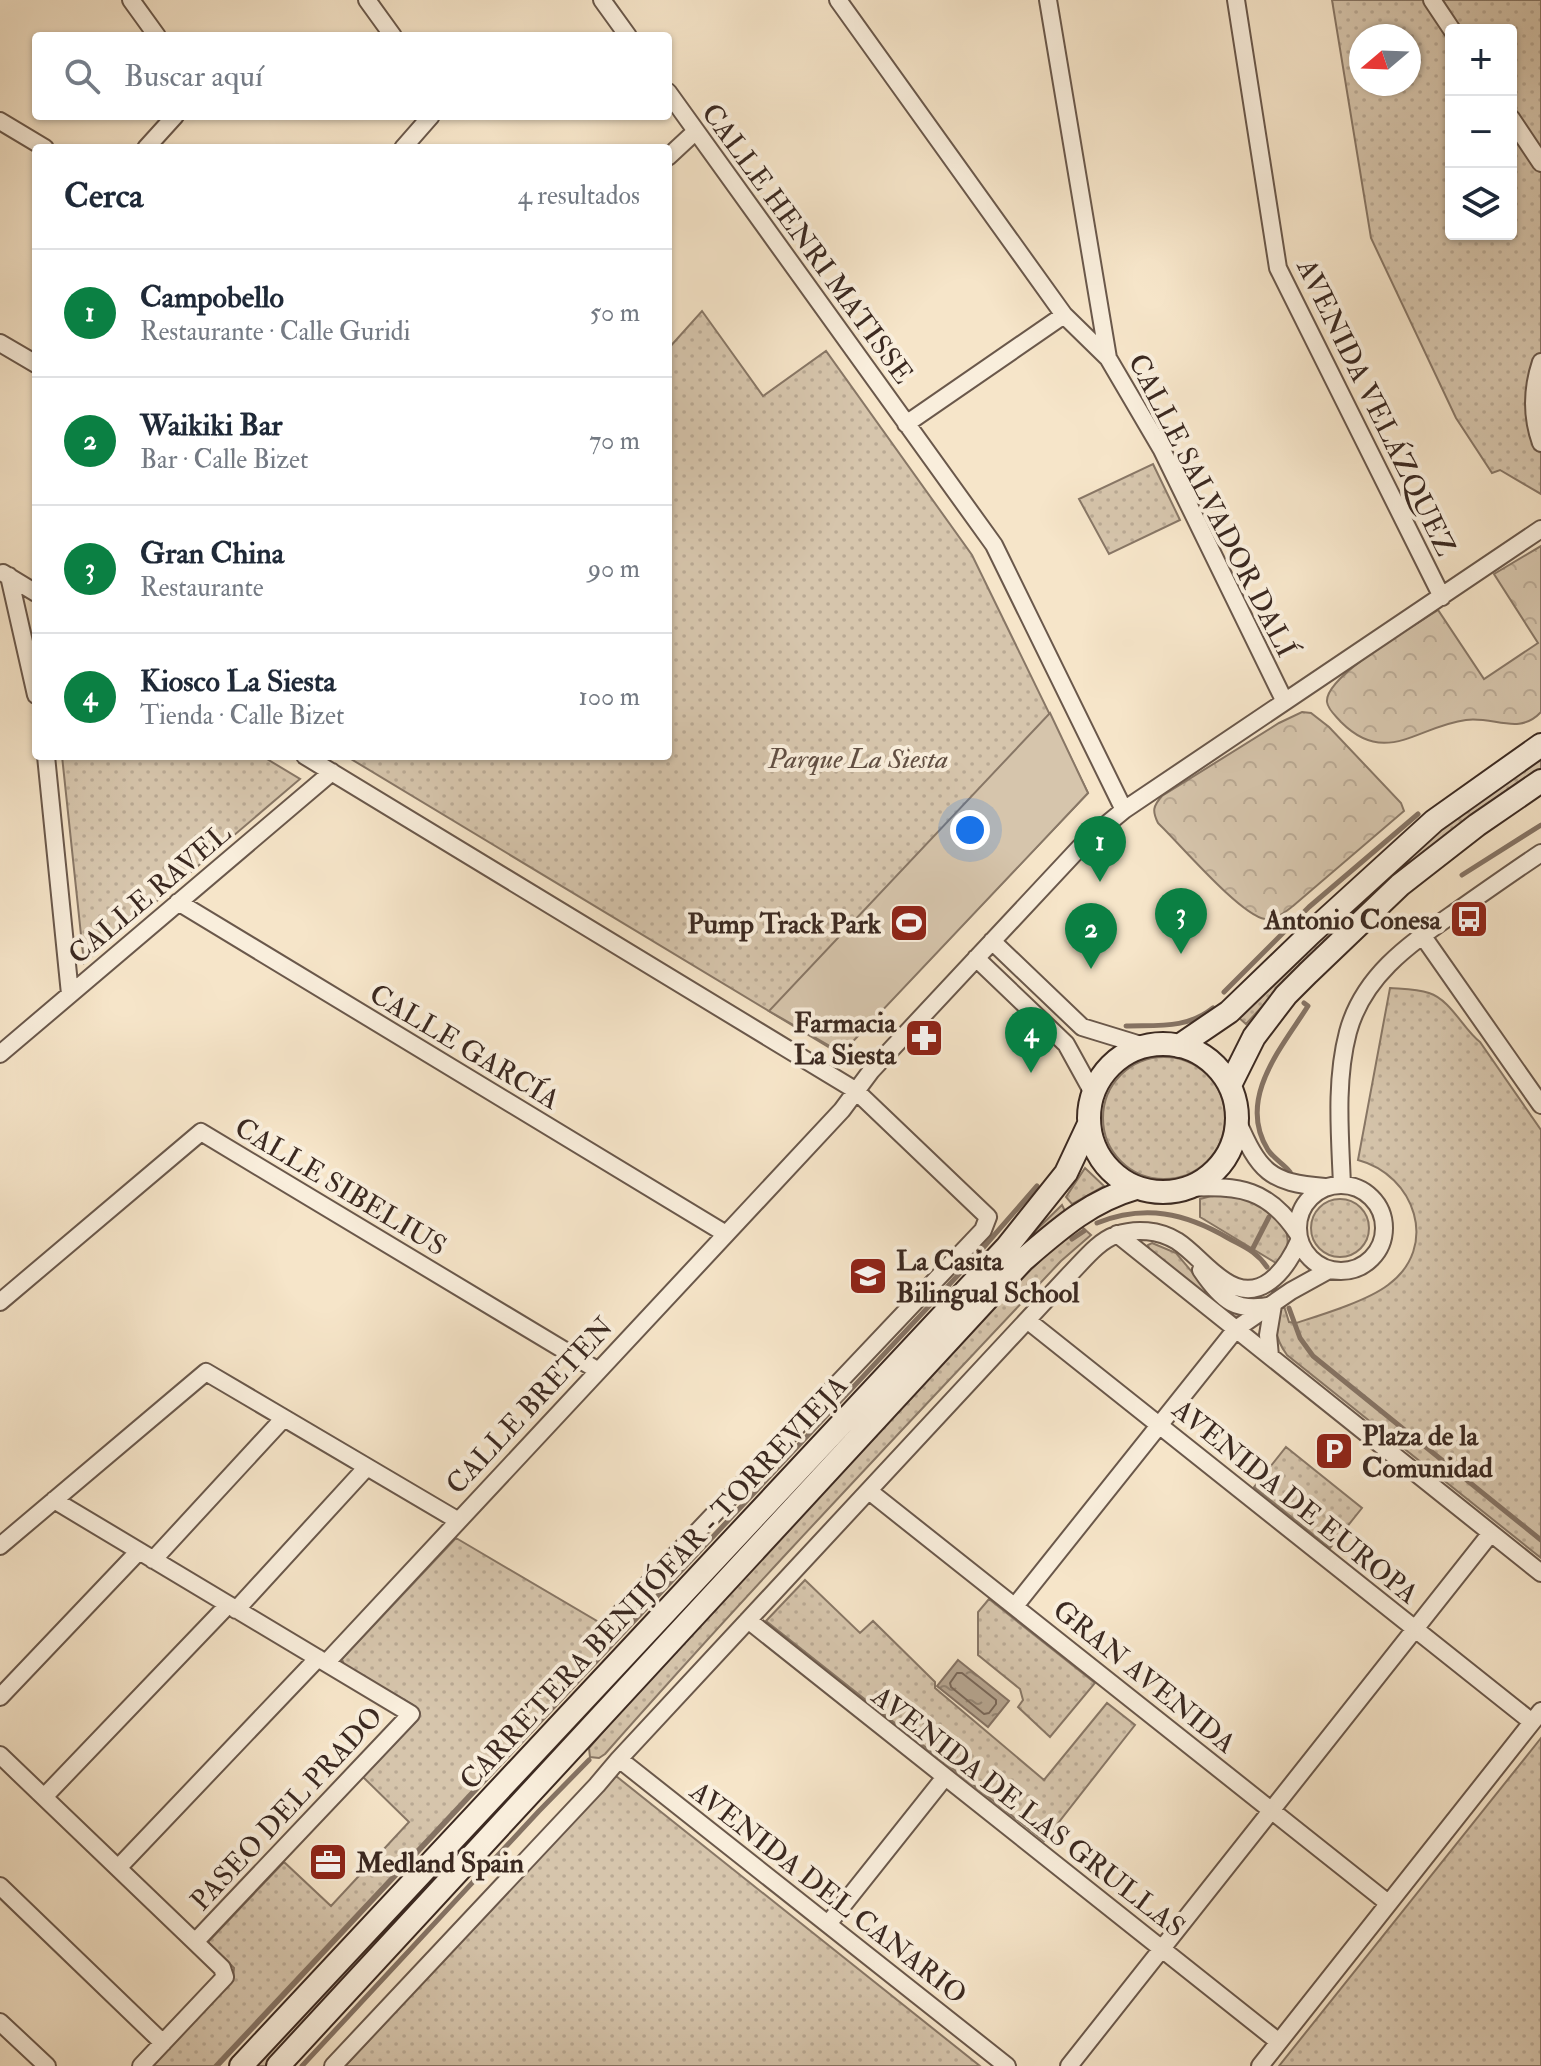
<!DOCTYPE html>
<html lang="es">
<meta charset="utf-8">
<style>
:root{--surface:#fff;--page:#f6f6f7;--text:#1f2937;--muted:#747a83;--line:#e0e1e3;--accent:#0b8043}
body{margin:0;font-family:"IM FELL Double Pica",serif;background:var(--page);color:var(--text)}
.controls{position:absolute;right:24px;top:24px;display:grid;overflow:hidden;border-radius:8px;box-shadow:0 2px 6px #0004}
.controls button{width:72px;height:72px;display:grid;place-items:center;padding:0;border:0;border-bottom:2px solid var(--line);background:var(--surface);color:var(--text);font:40px sans-serif}
.compass{position:absolute;left:1349px;top:24px;width:72px;height:72px;border-radius:50%;background:var(--surface);box-shadow:0 2px 6px #0004;rotate:251deg}
.you{position:absolute;left:970px;top:830px;width:28px;height:28px;margin:-20px;border:6px solid #fff;border-radius:50%;background:#1a73e8;box-shadow:0 0 0 12px #1a73e833}
.badge{display:grid;place-items:center;width:52px;height:52px;border-radius:50%;background:var(--accent);color:#fff;font-size:26px;font-weight:700}
.pin{position:absolute;translate:-50% -66px;filter:drop-shadow(0 2px 4px #0008)}
.pin::after{content:'';position:absolute;top:42px;width:28px;height:24px;background:inherit;clip-path:polygon(0 0,100% 0,50% 100%)}
.list{margin:0;padding:0;list-style:none}
h2{display:flex;justify-content:space-between;align-items:center;height:104px;margin:0;padding:0 32px;font-size:34px}
h2 small{font-size:26px;font-weight:400;color:var(--muted)}
.list li{display:grid;grid-template-columns:52px 1fr auto;gap:24px;align-items:center;box-sizing:border-box;height:128px;padding:0 32px;border-top:2px solid var(--line)}
.list b{display:block;font-size:30px;white-space:nowrap}
.list p{margin:0;font-size:26px;white-space:nowrap;color:var(--muted)}
.list em{font-size:26px;font-style:normal;color:var(--muted)}
.icon{flex:none;width:44px;height:44px;fill:none;stroke:currentColor;stroke-width:2;stroke-linecap:round;stroke-linejoin:round}
.map{position:relative;flex:none;width:1541px;height:2066px;overflow:hidden}
.search{position:absolute;background:var(--surface);box-shadow:0 2px 6px #0004;left:32px;top:32px;width:640px;height:88px;display:flex;align-items:center;gap:20px;box-sizing:border-box;padding:0 28px;border-radius:8px;color:var(--muted);font-size:30px}
.panel{position:absolute;background:var(--surface);box-shadow:0 2px 6px #0004;left:32px;top:144px;width:640px;height:616px;border-radius:8px}
.map>svg:first-child{display:block}
</style>
<div class="map">
<svg width="1541" height="2066" viewBox="0 0 1541 2066">
<defs>
<pattern id="green-dots" width="8" height="8" patternUnits="userSpaceOnUse" patternTransform="scale(2)"><rect width="8" height="8" fill="#d6c5ac"/><path d="M2 2h.1M6 6h.1" fill="none" stroke="#b9a994" stroke-width="1.8" stroke-linecap="round"/></pattern>
<pattern id="forest-crowns" width="20" height="18" patternUnits="userSpaceOnUse" patternTransform="scale(2)"><rect width="20" height="18" fill="#d6c5ac"/><path d="M2 6a3 3 0 1 1 6 0M12 15a3 3 0 1 1 6 0" fill="none" stroke="#b9a994"/></pattern>
<pattern id="water-ripples" width="26" height="14" patternUnits="userSpaceOnUse" patternTransform="scale(2)"><rect width="26" height="14" fill="#b6a590"/><path d="M2 4q2-2 4 0t4 0M15 11q2-2 4 0t4 0" fill="none" stroke="#958675"/></pattern>
</defs>
<rect width="100%" height="100%" fill="#f6e5c9"/>
<filter id="stains"><feTurbulence type="fractalNoise" baseFrequency=".0025" numOctaves="4"/><feColorMatrix values="0 0 0 0 .2 0 0 0 0 .09 0 0 0 0 .02 0 0 0 .5 -.17"/></filter>
<radialGradient id="worn" r=".72"><stop offset=".6" stop-color="#630" stop-opacity="0"/><stop offset="1" stop-color="#630" stop-opacity=".3"/></radialGradient>
<path fill="url(#green-dots)" stroke="#876" stroke-width="2" fill-rule="evenodd" d="M1332,0h209v494l-41,-24 -8,3 -36,-55 -85,-180zM1451,30h60v204h-60zM1361,36h48v48h-48z
M702,311l61,85 63,-45 146,204 116,238 -248,261 -494,-298h322v-407z
M1153,464l27,56 -71,34 -30,-55z
M62,756h200l38,23 -216,184z
M1541,757v11l-101,73 -147,132 -47,51 -8,-7c58,-58 117,-115 179,-169 39,-33 82,-62 124,-91z
M1390,988c12,1 27,1 39,5 22,7 34,36 51,49l61,88v428l-254,-203c-11,-15 -17,-34 -3,-49l5,16 7,1c25,-8 71,-22 92,-38 52,-38 27,-110 -30,-125z
M1103 1118a61 61 0 1 1 122 0a61 61 0 1 1-122 0Z
M1085,1168l19,18 -32,18 -6,-7z
M1223,1193c37,10 82,24 58,73l-81,-49v-18z
M1311 1228a29 29 0 1 1 58 0a29 29 0 1 1-58 0Z
M1062,1205l3,6 -799,855h-14l777,-829z
M1081,1226l10,9 -30,26c-153,163 -308,325 -456,493l-6,4 -9,-1 -1,-9 113,-131 307,-326 42,-41z
M1152,1243l24,10 27,32 40,31 -5,5 -89,-72 -1,-4z
M1286,1447l76,61 -32,40 -76,-61z
M456,1538l163,96 -405,432h-64l83,-86 1,-12 -26,-26 76,-80 47,44 78,-84 -46,-45 54,-57 1,-7 -5,-8 -69,-40 -2,-6z
M805,1580l55,53 13,-12 62,61v6l109,92 63,-77 28,22 -91,116 -278,-220z
M989,1599l106,84 -45,54 -32,-30 5,-7 -3,-11 -42,-34v-43z
M1541,1738v328h-262z
M616,1776l364,290h-635z"/>
<path fill="url(#forest-crowns)" stroke="#876" stroke-width="2" d="M1541,546v166c-22,24 -47,4 -75,8 -48,6 -80,47 -125,2 -5,-6 -13,-12 -14,-20 -3,-26 90,-78 111,-92l46,69 54,-36 -44,-69z
M1302,712l9,1 18,14 72,76 3,8 -111,95c-8,6 -17,14 -28,13 -25,-4 -86,-76 -107,-96 -6,-12 -5,-17 4,-27l117,-73z"/>
<path fill="#d6c5ac" stroke="#876" stroke-width="2" d="M1050,713l38,80 -246,260 -73,-42z"/>
<path fill="url(#water-ripples)" stroke="#857364" stroke-width="2" d="M958,1660l51,41 -21,26 -51,-41z"/>
<g fill="none" stroke-linecap="round" stroke-linejoin="round">
<path stroke="#786758" stroke-width="2" d="M957,1673h5l34,27v4l-7,9 -5,1 -33,-27 -1,-4z"/>
<path stroke="#857364" stroke-width="5" d="M1462,875l79,-50
M1224,992l85,-85 109,-93
M1126,1026c32,-1 61,3 87,-18
M1290,1172c-6,-8 -16,-13 -22,-22 -32,-51 14,-103 40,-144l-4,-3
M1097,1223c48,-19 88,-10 131,15 16,9 28,13 39,29
M1072,1239l12,-8
M1252,1250l17,-33
M1289,1308l11,30 13,18 228,184
M217,2066l759,-810 61,-70
M302,2066l237,-255 50,-51"/>
<g stroke="#6a584b" stroke-width="20">
<path id="minor" d="M131,0l26,36
M367,0l26,36
M602,0l26,36
M838,0l226,315 44,43
M1048,0l60,358 54,92 122,250
M1236,0l42,268 164,329
M1432,0l20,30
M668,92l326,453 130,265
M1511,118l30,45
M0,121l45,27
M146,148l29,-32
M403,148l28,-32
M668,157l28,-26
M0,343l36,21
M1541,362c-9,27 -10,53 0,81
M906,424l158,-109
M3,573l33,20
M9,576l27,119
M46,756l24,238
M305,756l550,334 133,127 -5,13 -373,394
M178,902l548,332
M1422,935l119,170
M992,941l90,86 62,19
M976,958l90,86 27,49
M0,1054l332,-282
M1237,1120c22,51 32,63 88,67
M1298 1228a43 43 0 1 1 86 0a43 43 0 1 1-86 0Z
M1342,1185c-2,-50 -7,-104 6,-153 16,-59 65,-90 112,-123 27,-19 54,-38 81,-56
M1189,1188c50,-3 80,1 109,46
M1117,1234l424,339
M1201,1270c21,31 35,43 72,35l-5,30 2,21
M0,1302l201,-170 396,238
M1027,1320l505,402
M869,1491l519,412
M54,1500l357,214 -216,228 27,26 3,9 -84,89
M0,1546l206,-174 251,148
M153,1560l131,-142
M1015,1606l221,-277 55,-38 38,-21
M236,1610l131,-143
M748,1620l531,422
M326,1663l516,-553 29,-39 213,-228 40,-33 417,-281
M0,1697l139,-146
M0,1755l195,187
M619,1759l388,307
M44,1797l184,-192
M118,1868l200,-210
M0,1886l163,157
M828,1924l117,-147
M0,2022l47,44
M333,2066l264,-281 22,-26 450,-484c14,-14 29,-34 47,-40 20,-7 43,-5 61,6 17,11 30,29 48,40 35,24 61,-11 74,-40
M1069,2066l422,-533
M1260,2066l281,-355"/>
</g>
<g stroke="#3b2921" stroke-width="26">
<path id="secondary" d="M1089 1118a74 74 0 1 1 148 0a74 74 0 1 1-148 0Z
M1179,1046l50,-34 82,-79 123,-112 107,-76
M1230,1085l24,-48 32,-42 22,-22 92,-88 77,-60 64,-44
M241,2066l765,-818 60,-75 23,-49
M278,2066l745,-806c36,-31 67,-59 113,-72"/>
</g>
<use href="#minor" stroke="#f9eedc" stroke-width="16"/>
<use href="#secondary" stroke="#f9eedc" stroke-width="22"/>
</g>
<defs>
<g id="bus-square" transform="scale(2)"><rect x="-9" y="-9" width="18" height="18" rx="4" fill="#8f2418" stroke="#f9eedc"/><path d="M-5-6H5V4H4V6H2V4H-2V6H-4V4H-5ZM-3.5-4V0h7V-4ZM-3.5 1.2v1.5H-2V1.2ZM2 1.2v1.5H3.5V1.2Z" fill="#fff"/></g>
<g id="stadium-square" transform="scale(2)"><rect x="-9" y="-9" width="18" height="18" rx="4" fill="#8f2418" stroke="#f9eedc"/><path d="M0-5a6.5 5 0 1 0 0 10a6.5 5 0 1 0 0-10ZM-3.5-1.8h7v3.6h-7Z" fill="#fff"/></g>
<g id="pharmacy-square" transform="scale(2)"><rect x="-9" y="-9" width="18" height="18" rx="4" fill="#8f2418" stroke="#f9eedc"/><path d="M-2-6h4v4h4v4h-4v4h-4v-4h-4v-4h4Z" fill="#fff"/></g>
<g id="school-square" transform="scale(2)"><rect x="-9" y="-9" width="18" height="18" rx="4" fill="#8f2418" stroke="#f9eedc"/><path d="M0-5L7-2L0 1L-7-2ZM-4 1L0 2.5L4 1V4Q0 6-4 4Z" fill="#fff"/></g>
<g id="parking-square" transform="scale(2)"><rect x="-9" y="-9" width="18" height="18" rx="4" fill="#8f2418" stroke="#f9eedc"/><path d="M-3.5-5.5H1a3.5 3.5 0 0 1 0 7H-1V5.5H-3.5ZM-1-3.4V-.6H.8a1.4 1.4 0 0 0 0-2.8Z" fill="#fff"/></g>
<g id="office-square" transform="scale(2)"><rect x="-9" y="-9" width="18" height="18" rx="4" fill="#8f2418" stroke="#f9eedc"/><path d="M-6-3h4V-5.5h4V-3h4V5H-6ZM-1-4.5V-3h2v-1.5ZM-6 0V1H6V0Z" fill="#fff"/></g>
</defs>
<g fill-rule="evenodd">
<use href="#bus-square" x="1469" y="919"/>
<use href="#stadium-square" x="909" y="923"/>
<use href="#pharmacy-square" x="924" y="1038"/>
<use href="#school-square" x="868" y="1276"/>
<use href="#parking-square" x="1334" y="1451"/>
<use href="#office-square" x="328" y="1862"/>
</g>
<g text-anchor="middle" stroke-width="8" stroke-linejoin="round" paint-order="stroke">
<g font-size="28" fill="#3b2921" stroke="#f9eedc">
<text transform="translate(808 243) rotate(54)" y="10">CALLE HENRI MATISSE</text>
<text transform="translate(1377 407) rotate(64)" y="10">AVENIDA VELÁZQUEZ</text>
<text transform="translate(1213 505) rotate(63)" y="10">CALLE SALVADOR DALÍ</text>
<text transform="translate(149 893) rotate(-40)" y="10">CALLE RAVEL</text>
<text transform="translate(465 1046) rotate(31)" y="10">CALLE GARCÍA</text>
<text transform="translate(341 1186) rotate(31)" y="10">CALLE SIBELIUS</text>
<text transform="translate(529 1405) rotate(-47)" y="10">CALLE BRETEN</text>
<text transform="translate(1296 1501) rotate(39)" y="10">AVENIDA DE EUROPA</text>
<text transform="translate(653 1582) rotate(-47)" y="10">CARRETERA BENIJÓFAR - TORREVIEJA</text>
<text transform="translate(1145 1676) rotate(39)" y="10">GRAN AVENIDA</text>
<text transform="translate(286 1808) rotate(-47)" y="10">PASEO DEL PRADO</text>
<text transform="translate(1029 1811) rotate(38)" y="10">AVENIDA DE LAS GRULLAS</text>
<text transform="translate(829 1892) rotate(38)" y="10">AVENIDA DEL CANARIO</text>
</g>
<g font-size="28" font-style="italic" fill="#625044" stroke="#f9eedc">
<text x="858" y="768">Parque La Siesta</text>
</g>
<g font-size="28" font-weight="bold" fill="#3b2921" stroke="#f9eedc" text-anchor="end">
<text x="1441" y="929">Antonio Conesa</text>
<text x="881" y="933">Pump Track Park</text>
<text x="896" y="1032">Farmacia<tspan x="896" dy="32">La Siesta</tspan></text>
<text x="896" y="1270" text-anchor="start">La Casita<tspan x="896" dy="32">Bilingual School</tspan></text>
<text x="1362" y="1445" text-anchor="start">Plaza de la<tspan x="1362" dy="32">Comunidad</tspan></text>
<text x="356" y="1872" text-anchor="start">Medland Spain</text>
</g>
</g>
<rect width="100%" height="100%" filter="url(#stains)"/>
<rect width="100%" height="100%" fill="url(#worn)"/>
</svg>
<div class="controls">
<button>+</button>
<button>−</button>
<button><svg class="icon" aria-label="layers" viewBox="0 0 24 24"><path d="M12 4l9 5-9 5-9-5zM3 14l9 5 9-5"/></svg></button>
</div>
<svg class="compass" viewBox="-18 -18 36 36"><path d="M0-13l5 13h-10z" fill="#e53935"/><path d="M0 13l5-13h-10z" fill="#747a83"/></svg>
<div class="you"></div>
<div class="pin badge" style="left:1100px;top:882px">1</div>
<div class="pin badge" style="left:1091px;top:969px">2</div>
<div class="pin badge" style="left:1181px;top:954px">3</div>
<div class="pin badge" style="left:1031px;top:1073px">4</div>
<div class="search"><svg class="icon" aria-label="search" viewBox="0 0 24 24"><circle cx="10" cy="10" r="6"/><path d="M15 15l6 6"/></svg>Buscar aquí</div>
<section class="panel">
<h2>Cerca<small>4 resultados</small></h2>
<ul class="list">
<li><span class="badge">1</span><div><b>Campobello</b><p>Restaurante · Calle Guridi</p></div><em>50 m</em></li>
<li><span class="badge">2</span><div><b>Waikiki Bar</b><p>Bar · Calle Bizet</p></div><em>70 m</em></li>
<li><span class="badge">3</span><div><b>Gran China</b><p>Restaurante</p></div><em>90 m</em></li>
<li><span class="badge">4</span><div><b>Kiosco La Siesta</b><p>Tienda · Calle Bizet</p></div><em>100 m</em></li>
</ul>
</section>
</div>
